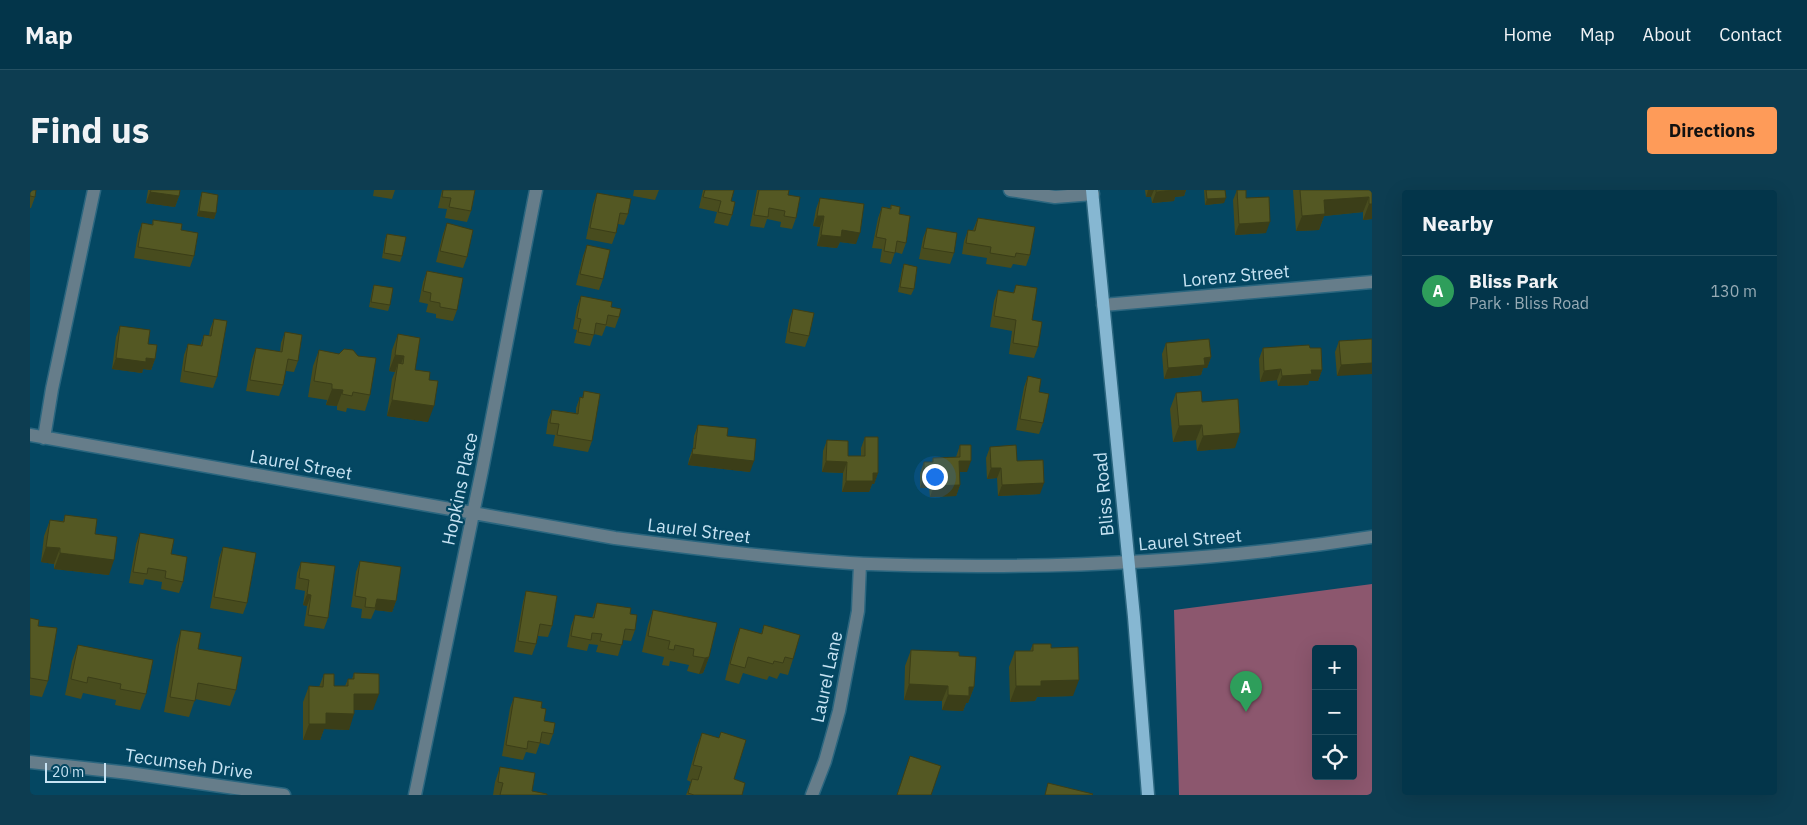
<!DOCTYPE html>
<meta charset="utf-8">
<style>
:root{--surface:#03354a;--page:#0d3d51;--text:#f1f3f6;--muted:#97abb5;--line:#245062;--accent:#fe9b59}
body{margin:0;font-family:"IBM Plex Sans",sans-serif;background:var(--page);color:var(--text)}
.controls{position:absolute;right:15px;bottom:15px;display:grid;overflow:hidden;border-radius:5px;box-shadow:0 5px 20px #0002}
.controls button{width:45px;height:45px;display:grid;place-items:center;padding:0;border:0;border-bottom:1px solid var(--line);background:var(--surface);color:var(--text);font:25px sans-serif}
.scale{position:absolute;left:15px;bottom:12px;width:61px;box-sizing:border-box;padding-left:5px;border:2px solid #c7e3f3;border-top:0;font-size:14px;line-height:18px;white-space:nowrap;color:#c7e3f3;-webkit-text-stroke:4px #044762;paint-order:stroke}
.you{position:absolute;left:904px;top:286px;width:18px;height:18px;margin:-12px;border:4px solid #fff;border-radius:50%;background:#1a73e8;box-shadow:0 0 0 8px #1a73e833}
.badge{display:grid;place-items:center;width:32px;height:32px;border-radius:50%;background:var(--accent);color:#fff;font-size:16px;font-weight:700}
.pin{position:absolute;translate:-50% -41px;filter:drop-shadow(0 1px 2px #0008)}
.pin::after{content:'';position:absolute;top:26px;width:18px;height:15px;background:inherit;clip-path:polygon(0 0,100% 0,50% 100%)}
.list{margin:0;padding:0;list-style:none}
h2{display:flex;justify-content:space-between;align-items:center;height:65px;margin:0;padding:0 20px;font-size:21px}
h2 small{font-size:16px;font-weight:400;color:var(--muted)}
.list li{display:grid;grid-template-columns:32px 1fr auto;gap:15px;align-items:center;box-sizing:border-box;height:70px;padding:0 20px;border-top:1px solid var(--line)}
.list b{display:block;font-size:19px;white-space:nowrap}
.list p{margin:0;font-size:16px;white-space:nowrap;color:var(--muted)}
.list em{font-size:16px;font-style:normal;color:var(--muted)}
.icon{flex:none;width:28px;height:28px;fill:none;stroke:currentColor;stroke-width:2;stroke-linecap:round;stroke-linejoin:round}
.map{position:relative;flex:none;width:1342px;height:605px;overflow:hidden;border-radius:5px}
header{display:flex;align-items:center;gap:30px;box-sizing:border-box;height:70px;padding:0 25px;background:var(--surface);border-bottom:1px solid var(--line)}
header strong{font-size:24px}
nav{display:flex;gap:28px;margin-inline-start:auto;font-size:18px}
.intro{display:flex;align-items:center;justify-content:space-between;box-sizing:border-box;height:120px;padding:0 30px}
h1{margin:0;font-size:35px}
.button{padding:12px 22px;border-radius:5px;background:var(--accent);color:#111;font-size:18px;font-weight:700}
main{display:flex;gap:30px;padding:0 30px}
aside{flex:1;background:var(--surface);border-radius:5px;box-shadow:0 5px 20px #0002}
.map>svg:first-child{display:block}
</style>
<header>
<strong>Map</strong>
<nav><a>Home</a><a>Map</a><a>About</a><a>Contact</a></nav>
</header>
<div class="intro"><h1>Find us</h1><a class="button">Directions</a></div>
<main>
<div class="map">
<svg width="1342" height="605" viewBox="0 0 1342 605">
<rect width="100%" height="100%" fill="#044762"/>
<path fill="#8c576e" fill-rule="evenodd" d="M1342,394v211h-193l-5,-185zM1286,459h37v127h-37z"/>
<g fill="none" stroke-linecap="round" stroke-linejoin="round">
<g stroke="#2b667f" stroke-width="15">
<path id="minor" d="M980,0l45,7 38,-3
M1073,115l269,-23
M0,245l585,103c78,10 157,20 235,25 51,3 102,3 153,3 124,-1 247,-10 369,-29
M14,248l8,-49 42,-199
M0,572l99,11 155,22
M385,605l67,-325 54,-280
M782,605l13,-34 14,-50 19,-100 2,-47"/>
</g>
<g stroke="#2b667f" stroke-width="15">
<path id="major" d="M1062,0l42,427 14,178"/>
</g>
<use href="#minor" stroke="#667d8a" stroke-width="12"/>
<use href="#major" stroke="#86b7d2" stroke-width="12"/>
</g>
<path fill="#484c1e" d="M0,0l5,7 -4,11h-1z
M118,0h32l-1,6 -4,11 -29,-4z
M344,0h21l-3,9 -19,-3z
M412,0h33l-4,21 -4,11 -22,-4 2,-9 -9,-1z
M604,0h25l-4,10 -22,-4z
M673,0h31l-3,11 1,14 -4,11 -14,-3 3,-11 -18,-4z
M727,0h32l-1,5 8,23 -4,11 -12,-2 1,-5 -14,-3 -3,9 -14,-2z
M1115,0h41l-2,6 -9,1 -1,4 -22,2 -1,-6h-5z
M1174,0h21l-1,13 -19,2z
M1207,0l9,8 20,35 -31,2 -2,-35z
M1263,0h79v29l-9,1v-8l-39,4 -5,14 -23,1z
M172,2l14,21 -2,6 -17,-3 3,-18z
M567,3l31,21 -4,11 -6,-1 -2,9 -4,11 -26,-5 7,-35z
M790,8l36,46 -16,-2 -3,6 -20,-2 3,-19 -7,-1 3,-17z
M861,15l8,9 7,29 -4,11 -7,-2 -4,12 -11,-2 2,-13 -10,-1 6,-30 4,-11 8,1z
M948,28l52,37 -4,11 -13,-2 -2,4 -25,-4 1,-6 -25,-4 2,-13 4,-11h5z
M123,30l28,10 13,26 -4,11 -56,-9 4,-24 4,-11 10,2z
M417,33l20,34 -4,11 -27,-6 7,-28z
M897,38l27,25 -4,11 -31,-5 4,-21z
M357,44l15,22 -2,6 -18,-4 3,-19z
M557,55l16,34 -4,11 -23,-5 7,-29z
M874,74l10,25 -3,6 -13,-3 4,-22z
M397,81l30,39 -4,11 -17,-3v-4l-10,-2 2,-8 -9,-2 4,-20z
M344,95l16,20 -2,6 -19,-4 3,-16z
M986,95l16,35 6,27 -4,11 -25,-4 3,-23 -22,-4 4,-26 4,-11 15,3z
M551,106l30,11 8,10 -4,11 -9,-2 -4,10 -8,-2 -4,12 -16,-3 3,-13 -4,-1 4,-22z
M763,119l16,27 -4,11 -20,-4 4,-23z
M184,129l3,58 -4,11 -33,-6 4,-27 4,-11 12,2 4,-11 5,1 1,-7z
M90,136l28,18 7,15 -4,11 -8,-1 -1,4 -30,-4 4,-32z
M255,142l13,29 -4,11 -8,-1 -3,14 -4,11 -33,-5 6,-32 4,-11 24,4 1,-9z
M368,144l17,36 14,10 -1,42 -41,-6 5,-37 3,-7 -6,-1 3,-21z
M1342,149l-35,37 -2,-24 4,-11z
M1136,153l45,14 -4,11h-4l-2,7 -37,4 -2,-25z
M1233,158h47l12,22 -4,11h-9l-1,4 -30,1 -1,-6 -17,2 -1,-23z
M289,160l51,45 -5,16 -18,-3 -1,4 -9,-2v-4l-11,-1 1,-5 -19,-3 5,-31z
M998,186l11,16 4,31 -4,11 -23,-4 8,-43z
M554,201l8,50 -4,11 -35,-6 2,-11 -9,-1 2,-14 4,-10 24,3v-5l4,-11 2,1z
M1146,203l26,9 33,46 -38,3 -1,-11 -23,2 -3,-33z
M668,235l29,11 23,36 -62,-7 1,-6 4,-11 1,-12z
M835,247l13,36 -4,11h-2l-3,8h-27l1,-19 -21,-1 1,-21 4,-11 21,16h13v-8z
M930,255l7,27h-8l1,13 -4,11 -26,1 -1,-9h-9v-15l4,-11h8l1,-4 23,-1z
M960,257l27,14 23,33 -42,2 -1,-18 -10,1 -1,-21z
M35,325l30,19 14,41 -55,-6v-5l-13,-2 3,-26 6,-16 13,1z
M110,343l31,21 12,28 -4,11 -18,-4 1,-7 -17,-3 -2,6 -14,-2 7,-39z
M193,357l24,56 -4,11 -33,-6 9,-50z
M330,371l36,40 -4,11 -17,-2 -4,9 -10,-1 1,-9 -11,-2 5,-35z
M271,372l27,56 -4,11 -20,-3 3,-20 -4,-1 2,-14 -10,-2 2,-16z
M496,401l26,35 -4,11 -10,-1 -2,8 -4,11 -18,-3 9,-50z
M567,413l33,11 5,16 -4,11 -8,-1 -5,16 -22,-4 2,-7 -9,-1 -2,7 -20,-4 4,-21 4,-11 17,3z
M623,420l56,47 -6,16 -4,1 -12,-3 2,-6 -19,-4 -1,5 -7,-1 2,-8 -22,-5 6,-27z
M0,428l8,8 10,55 -6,16 -12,-2z
M734,435l29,34 -5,16 -8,-2 -3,6 -8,-3 -2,4 -24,-7 -4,11 -14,-4 9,-36 6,-16 21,6z
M151,440l55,60 -6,16 -35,-7 -6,18 -25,-5 12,-66z
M1003,454l18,4 22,48 -36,1 -2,4 -25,1 -1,-35 6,-16h15z
M48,455l68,49 -6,16 -25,-5 1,-5 -33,-7 -2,6 -16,-4 7,-34z
M881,460l48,6 15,31 -6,16h-2l-3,8 -21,-1v-9l-38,-1 1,-34z
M324,483l19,37h-19l-5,20 -25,-1 -4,11h-17v-38l6,-16 10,1 5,-13 10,12h11l3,-7h4z
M484,507l27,11 3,13 9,13 -4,11 -9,-2 -4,11 -10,-2 -3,8 -21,-4 8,-48z
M672,543l32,46 8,16h-56l5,-13 -4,-2 9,-32z
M470,577l32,24 15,4h-54l2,-13z"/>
<path fill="#3b3e18" d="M1118,0h6l-3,7h-5z
M1145,0h11l-2,6 -9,1 -1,4 -22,2 4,-11z
M120,2l29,4 -4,11 -29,-4z
M1339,7l-6,15 -39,4 -5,14 -23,1 6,-15 22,-16z
M1196,8l-2,5 -19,2 2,-6z
M1339,14h3v15l-9,1z
M169,21l17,2 -2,6 -17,-3z
M787,26h7l-4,11 -7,-1z
M1240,32l-4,11 -31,2 4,-11z
M812,40l18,3 -4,11 -16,-2 -3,6 -20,-2 4,-11z
M365,165l9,1 -6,16v-9l-3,9 -6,-1z
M1181,167l-4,11h-4l-2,7 -37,4 4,-11 36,-10z
M86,168h30l9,1 -4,11 -8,-1 -1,4 -30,-4z
M1342,173v11l-35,2 4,-11z
M1251,179l-4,11 -17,2 4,-11z
M1281,180h11l-4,11h-9l-1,4 -30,1 4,-10z
M302,199l11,1 -6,16 -11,-1z
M362,210l42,6 -6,16 -41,-6z
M1172,235l-6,15 -23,2 6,-16z
M1210,243l-5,15 -38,3 6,-15z
M662,264l62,7 -4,11 -62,-7z
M796,271l21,1 -4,11 -21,-1z
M929,271h12l-4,11h-12z
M961,278h10l-4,10 -10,1z
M843,283h5l-4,11h-2l-3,8h-27l4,-11z
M894,287h9l-4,11h-9z
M1014,293l-4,11 -42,2 4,-11z
M930,295l-4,11 -26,1 4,-11z
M16,357l14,1 -6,16 -13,-2z
M30,363l54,7 -5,15 -55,-6z
M277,404l4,1 -4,11 -4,-1z
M347,409l19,2 -4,11 -17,-2z
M679,467l-6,16 -4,1 6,-16z
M1049,490l-6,16 -36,1 -2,4 -25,1 6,-16 25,-5z
M879,494l39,2 -6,15 -38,-1z
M939,497h5l-6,16h-2l-3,8 -21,-1 6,-15z
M324,504h25l-6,16h-24z
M296,523l28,1 -5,16 -25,-1 -4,11h-17l6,-16z"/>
<path fill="#545823" stroke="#3b3e18" d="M0,0h6l-1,7 -5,-1z
M121,0h29l-1,6 -29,-4z
M413,0h32l-4,21 -22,-4 2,-9 -9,-1z
M675,0h29l-3,11 4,1 -3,13 -14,-3 3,-11 -18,-4z
M729,0h30l-1,5 12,2 -4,21 -12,-2 1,-5 -16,-3 -1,9 -14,-2z
M1126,0h18l-18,2z
M1176,0h19l1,8 -19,1z
M1207,0h9v8l23,-1 1,25 -31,2z
M1270,0h72v14h-3v-7l-45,3 1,14 -23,2z
M172,2l16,3 -2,18 -17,-2z
M567,3l34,6 -3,15 -8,-1 -4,20 -26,-5z
M790,8l44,6 -4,29 -18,-3 -1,7 -20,-2 3,-19h-7z
M861,15l9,2 -1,7 11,2 -4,27 -9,-2 -2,12 -11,-2 2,-12 -10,-2 6,-30 9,2z
M948,28l57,9 -5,28 -14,-2 -1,4 -25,-4 1,-6 -25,-4 2,-13 7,1z
M123,30l29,4 -1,6 17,3 -4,23 -56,-9 4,-24 11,2z
M417,33l26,7 -6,27 -27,-6z
M897,38l30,5 -3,20 -31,-5z
M357,44l19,3 -4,19 -18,-3z
M557,55l23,5 -7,29 -23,-5z
M874,74l13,3 -3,22 -14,-2z
M397,81l36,7 -6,32 -17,-3v-4l-10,-2 1,-8 -8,-2z
M344,95l19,3 -3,17 -19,-3z
M986,95l21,3 -5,32 10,2 -4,25 -25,-4 3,-23 -22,-4 4,-26 16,3z
M551,106l31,6 -1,5 10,2 -2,8 -11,-2 -2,10 -10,-2 -2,12 -16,-3 3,-13 -4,-1z
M763,119l21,4 -5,23 -20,-4z
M184,129l13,2 -10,56 -33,-6 4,-27 14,2 2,-11 7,1z
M90,136l30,4 -2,14 9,1 -2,14 -9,-1v4l-30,-4z
M255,142l17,3 -4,26 -10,-2 -5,26 -33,-5 6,-32 26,4z
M368,144l22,4 -5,32 15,2 -1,8 9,1 -4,25 -42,-6 6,-37 5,1 1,-8 -9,-1z
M1179,149l2,18 -7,1 1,7 -37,3 -2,-25z
M1342,149v24l-31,2 -2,-24z
M1279,155l1,3h11l1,22h-11l1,4 -30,2 -1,-7 -17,2 -1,-23z
M314,159l9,1 5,6 18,2 -6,37 -17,-3 -1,4 -10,-2 1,-4 -11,-1v-5l-18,-3 5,-31 20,4z
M998,186l13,3 -2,13 10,2 -6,29 -23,-4z
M554,201l16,3 -8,47 -35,-6 2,-11 -9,-1 2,-13 26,4 2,-17 3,1z
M1171,201l1,11 36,-3 2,34 -37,3 -1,-11 -23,1 -3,-33z
M668,235l30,3 -1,8 29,3 -2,22 -62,-7 1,-6 2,1z
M835,247h13v36h-5v8h-27l1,-19 -21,-1 1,-21 21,1v15h17z
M930,255h11v16h-12l1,24 -26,1 -1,-9h-9v-15h9v-4l27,-1z
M986,255l1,16 26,-1 1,23 -42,2 -1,-17h-10l-1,-21z
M35,325l32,4 -2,15 22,3 -3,23 -54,-7v-5l-14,-1 4,-27 14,2z
M110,343l34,6 -3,15 16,3 -4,25 -18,-4 1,-7 -18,-3 -1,6 -14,-2z
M193,357l33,6 -9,50 -33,-6z
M330,371l41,6 -5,34 -19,-2 -2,9 -10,-1 1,-9 -11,-2z
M271,372l34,4 -7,52 -20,-3 3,-20 -4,-1 2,-14 -10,-2z
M496,401l31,5 -5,30 -12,-2 -4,20 -18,-3z
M567,413l34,5 -1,6 7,1 -2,15 -10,-1 -3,16 -22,-4 2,-7 -10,-1 -1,7 -20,-4 4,-21 19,3z
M623,420l64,13 -8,34 -4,1 -12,-2 1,-7 -19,-4 -1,5 -6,-1 2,-8 -22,-5z
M0,428l9,2 -1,6 19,2 -9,53 -18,-3z
M734,435l36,10 -7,24 -8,-2 -2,6 -9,-2 -1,3 -25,-7 -3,11 -15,-4 10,-36 22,6z
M151,440l20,3 -3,16 44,8 -6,33 -38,-7 -3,18 -25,-4z
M1003,454h18v4l27,-1 1,33 -38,1v5h-25l-1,-35h18z
M48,455l75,15 -7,34 -26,-5 1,-5 -33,-7 -1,6 -16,-4z
M881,460l48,2v4l17,1 -2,30h-5v9l-21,-1v-9l-39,-2z
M324,483l25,1v20h-25v20l-28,-1v11h-17v-38l14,1 1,-13h10v12h14v-7h6z
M484,507l28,5 -1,6 5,1 -2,12 11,2 -2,11 -11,-2 -2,11 -12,-2 -1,8 -21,-4z
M691,542l25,8 -12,39 11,4 -3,12h-48l-6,-2 4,-14 6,1 4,-13 -9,-2 9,-32 17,5z
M880,566l31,10 -10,29h-34z
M470,577l35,6 -3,18 15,3v1h-47l3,-12 -5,-1z
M1018,593l45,11 -1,1h-47z"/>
<g text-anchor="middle" stroke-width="4.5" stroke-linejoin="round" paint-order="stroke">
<g font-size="18" fill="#c7e3f3" stroke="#044762">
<text transform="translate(1206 86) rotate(-5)" y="6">Lorenz Street</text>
<text transform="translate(271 275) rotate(10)" y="6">Laurel Street</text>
<text transform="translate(430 299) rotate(-78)" y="6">Hopkins Place</text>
<text transform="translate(1074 304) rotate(-95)" y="6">Bliss Road</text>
<text transform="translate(669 341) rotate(7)" y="6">Laurel Street</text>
<text transform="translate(1160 350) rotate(-5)" y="6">Laurel Street</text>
<text transform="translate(797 487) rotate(-78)" y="6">Laurel Lane</text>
<text transform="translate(159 574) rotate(8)" y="6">Tecumseh Drive</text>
</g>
</g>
</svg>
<div class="controls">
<button>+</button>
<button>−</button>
<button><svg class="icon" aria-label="locate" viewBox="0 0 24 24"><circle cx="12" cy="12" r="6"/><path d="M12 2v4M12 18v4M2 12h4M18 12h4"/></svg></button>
</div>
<div class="scale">20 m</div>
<div class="you"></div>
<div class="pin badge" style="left:1216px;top:522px;background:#2e9e5b">A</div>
</div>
<aside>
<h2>Nearby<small></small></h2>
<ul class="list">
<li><span class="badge" style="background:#2e9e5b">A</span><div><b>Bliss Park</b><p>Park · Bliss Road</p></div><em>130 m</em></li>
</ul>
</aside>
</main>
